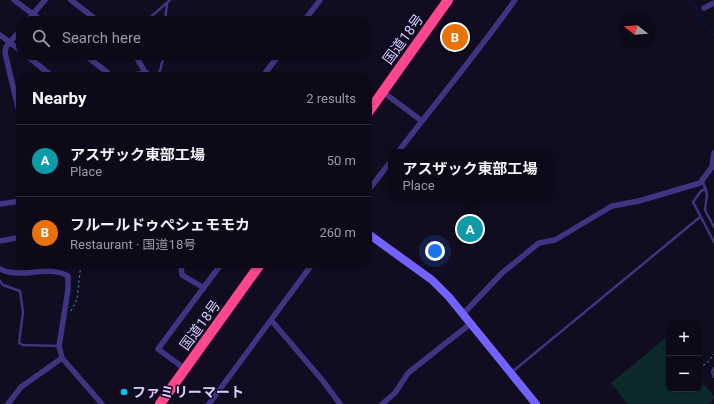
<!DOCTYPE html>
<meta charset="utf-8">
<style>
:root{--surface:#0d0918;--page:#1b1725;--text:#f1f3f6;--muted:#9a9aa2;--line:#2d2a37;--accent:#b45309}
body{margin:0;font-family:Roboto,"Noto Sans JP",sans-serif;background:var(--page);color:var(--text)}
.controls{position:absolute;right:12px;bottom:12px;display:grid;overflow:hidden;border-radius:8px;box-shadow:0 1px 3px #0004}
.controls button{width:36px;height:36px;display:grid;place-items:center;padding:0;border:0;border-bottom:1px solid var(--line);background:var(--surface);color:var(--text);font:20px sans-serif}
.compass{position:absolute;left:618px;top:12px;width:36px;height:36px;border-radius:50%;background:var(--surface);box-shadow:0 1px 3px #0004;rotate:287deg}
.you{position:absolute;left:435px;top:251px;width:14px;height:14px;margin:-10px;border:3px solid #fff;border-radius:50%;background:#1a73e8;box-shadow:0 0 0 6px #1a73e833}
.badge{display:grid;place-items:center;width:26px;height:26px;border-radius:50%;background:var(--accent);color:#fff;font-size:13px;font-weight:700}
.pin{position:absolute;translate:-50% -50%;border:2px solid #fff;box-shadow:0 1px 4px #0006}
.popup{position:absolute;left:388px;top:149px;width:164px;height:52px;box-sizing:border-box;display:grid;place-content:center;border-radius:8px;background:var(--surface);filter:drop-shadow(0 1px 3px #0005);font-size:13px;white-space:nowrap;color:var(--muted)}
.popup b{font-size:15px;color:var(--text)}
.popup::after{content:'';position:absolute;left:50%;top:100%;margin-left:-8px;border:8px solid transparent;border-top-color:var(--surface)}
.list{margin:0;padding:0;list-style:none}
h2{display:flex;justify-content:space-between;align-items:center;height:52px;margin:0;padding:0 16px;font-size:17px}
h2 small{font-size:13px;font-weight:400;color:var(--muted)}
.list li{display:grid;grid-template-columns:26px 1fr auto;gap:12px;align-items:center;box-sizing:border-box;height:72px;padding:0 16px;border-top:1px solid var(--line)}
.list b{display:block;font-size:15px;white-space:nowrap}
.list p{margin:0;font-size:13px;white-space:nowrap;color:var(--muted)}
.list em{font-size:13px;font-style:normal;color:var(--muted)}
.icon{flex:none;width:22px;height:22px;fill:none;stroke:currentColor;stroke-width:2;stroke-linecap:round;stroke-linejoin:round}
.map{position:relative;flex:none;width:714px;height:404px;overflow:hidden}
.search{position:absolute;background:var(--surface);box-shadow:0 1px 3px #0004;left:16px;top:16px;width:356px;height:44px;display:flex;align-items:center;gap:10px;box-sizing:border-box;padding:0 14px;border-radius:16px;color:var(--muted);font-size:15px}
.panel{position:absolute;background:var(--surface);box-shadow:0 1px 3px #0004;left:16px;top:72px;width:356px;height:196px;border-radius:16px}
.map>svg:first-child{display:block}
</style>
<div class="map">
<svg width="714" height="404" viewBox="0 0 714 404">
<rect width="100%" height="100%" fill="#110c20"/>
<path fill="#0e292b" d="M668,336l1,53h30v-11l15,18v3l-5,5h-82l-16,-21z"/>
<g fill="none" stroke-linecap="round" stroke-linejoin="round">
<path stroke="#07163e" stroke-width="1.5" d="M687,0l7,5 7,16 13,14"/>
<path stroke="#27b3b7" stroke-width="1" stroke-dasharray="2 3" stroke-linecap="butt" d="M160,267l1,-4
M71,311l6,-12 4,-36
M699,368l8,-5 7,-9"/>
<path stroke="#3e3482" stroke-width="2.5" d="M146,21l24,-21
M165,21l2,-17
M154,77l6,-6 4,-16
M703,182l4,12 -2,16 9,17
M706,189l-5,2 -8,11 21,40
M0,281l3,4 17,6 3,21 -4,31 4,2 35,1
M714,368l-2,4 2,5
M512,372l188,-155"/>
<path stroke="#3e3482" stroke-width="5.5" d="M14,0l28,21
M71,0l27,21
M704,8l10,-5
M27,21l18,-21
M304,21l16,-21
M21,29l-15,18 -1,6 16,67
M0,35l21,16
M26,55l27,22
M85,55l28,22
M135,55l13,22
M116,77l31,-4
M262,77l17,-22
M383,92l39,29
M398,152c39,-51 80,-100 117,-152
M712,167l2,-14
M367,192l24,-31
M0,204l21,-3
M0,241l21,-4
M183,263l-2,3 1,9 22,13
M0,269c21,11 47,-5 68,7v14l-9,56 3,12 40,46
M463,314l39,-41 37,-30 16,-3 57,-34 27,-5 61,-18 12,-16h2
M271,320l52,61 17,23
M185,369l-27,-20 64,-86
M8,404l13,-17 41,-29
M209,404l104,-141
M382,404l13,-11 13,-20 62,-49"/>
<path stroke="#7362ff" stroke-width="8" d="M367,233l65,47 17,17 87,107"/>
<path stroke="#ff468f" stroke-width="10" d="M367,114l81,-114
M160,404l101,-141"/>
</g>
<circle fill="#00c8f6" stroke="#110c20" stroke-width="1.5" cx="124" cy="392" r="4"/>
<g text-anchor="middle" stroke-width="3" stroke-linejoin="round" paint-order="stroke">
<g font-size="14" fill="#d5cbff" stroke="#110c20">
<text transform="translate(403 39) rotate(-54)" y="5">国道18号</text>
<text transform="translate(200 325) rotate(-54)" y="5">国道18号</text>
</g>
<g font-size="14" font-weight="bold" fill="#d5cbff" stroke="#110c20" text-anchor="start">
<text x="132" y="397">ファミリーマート</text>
</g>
</g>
</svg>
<div class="controls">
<button>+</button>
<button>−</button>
</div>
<svg class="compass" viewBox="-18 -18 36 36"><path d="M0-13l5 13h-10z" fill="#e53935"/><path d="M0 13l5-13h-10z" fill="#9a9aa2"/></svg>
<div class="you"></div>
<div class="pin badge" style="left:470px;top:229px;background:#0f9aa8">A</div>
<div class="popup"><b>アスザック東部工場</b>Place</div>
<div class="pin badge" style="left:455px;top:37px;background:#e8710a">B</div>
<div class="search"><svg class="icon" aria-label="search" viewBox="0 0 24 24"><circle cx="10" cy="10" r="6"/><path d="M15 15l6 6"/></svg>Search here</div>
<section class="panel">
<h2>Nearby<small>2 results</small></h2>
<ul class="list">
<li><span class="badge" style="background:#0f9aa8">A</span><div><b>アスザック東部工場</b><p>Place</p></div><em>50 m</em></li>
<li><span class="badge" style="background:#e8710a">B</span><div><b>フルールドゥぺシェモモカ</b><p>Restaurant · 国道18号</p></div><em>260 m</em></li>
</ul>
</section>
</div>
